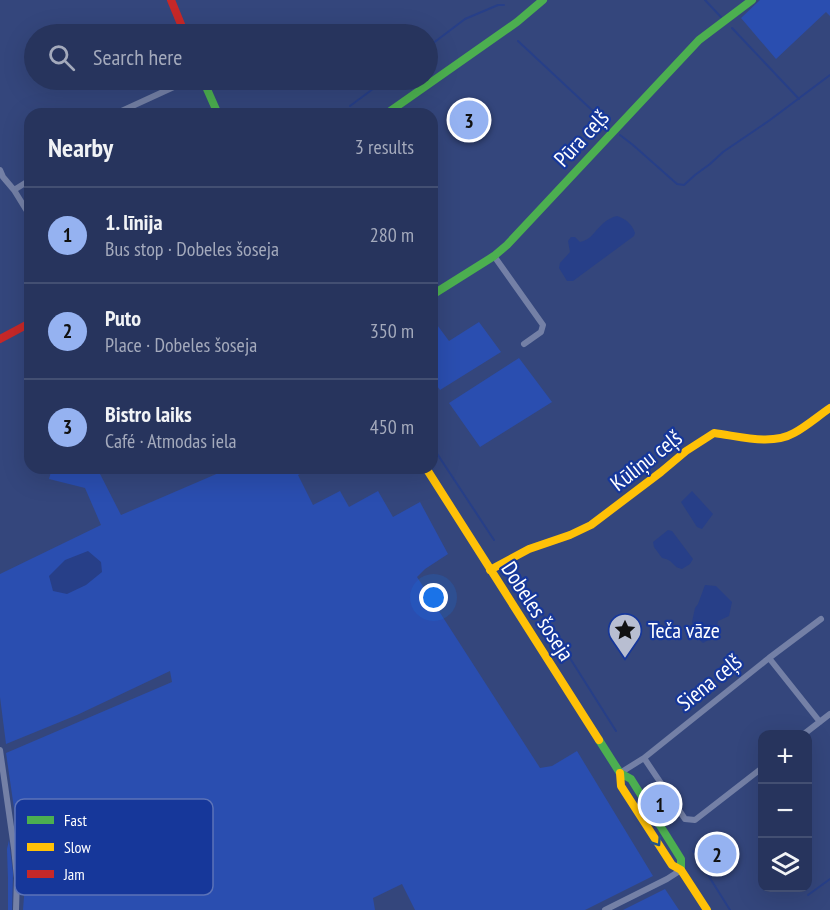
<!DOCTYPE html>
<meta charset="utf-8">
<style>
:root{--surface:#27345d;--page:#333f66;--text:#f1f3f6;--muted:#a4aabc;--line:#434f72;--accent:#95b2f1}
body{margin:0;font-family:"PT Sans Narrow",sans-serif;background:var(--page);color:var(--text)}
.controls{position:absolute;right:18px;bottom:18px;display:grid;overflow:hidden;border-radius:12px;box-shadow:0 6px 24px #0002}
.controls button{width:54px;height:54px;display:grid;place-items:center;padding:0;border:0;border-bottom:2px solid var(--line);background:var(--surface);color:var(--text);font:30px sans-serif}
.you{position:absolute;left:434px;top:598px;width:21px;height:21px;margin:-15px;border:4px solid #fff;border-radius:50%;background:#1a73e8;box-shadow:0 0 0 9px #1a73e833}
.badge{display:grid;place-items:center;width:39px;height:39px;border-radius:50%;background:var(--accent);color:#111;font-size:20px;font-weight:700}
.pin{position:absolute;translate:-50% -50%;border:3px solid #fff;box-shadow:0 2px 6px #0006}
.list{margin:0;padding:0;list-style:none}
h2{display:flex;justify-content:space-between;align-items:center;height:78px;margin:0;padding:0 24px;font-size:26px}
h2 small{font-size:20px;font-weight:400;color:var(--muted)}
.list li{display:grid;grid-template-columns:39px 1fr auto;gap:18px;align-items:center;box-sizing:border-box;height:96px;padding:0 24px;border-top:2px solid var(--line)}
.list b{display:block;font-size:22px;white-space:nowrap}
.list p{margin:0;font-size:20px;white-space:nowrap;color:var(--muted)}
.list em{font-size:20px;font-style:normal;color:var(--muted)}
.icon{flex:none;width:33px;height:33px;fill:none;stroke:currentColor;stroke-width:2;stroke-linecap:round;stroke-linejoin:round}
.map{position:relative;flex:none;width:830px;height:910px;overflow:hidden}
.search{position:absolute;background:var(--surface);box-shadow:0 6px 24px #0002;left:24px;top:24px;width:414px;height:66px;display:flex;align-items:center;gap:15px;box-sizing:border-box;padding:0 21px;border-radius:33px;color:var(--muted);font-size:22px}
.panel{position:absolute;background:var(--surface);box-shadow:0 6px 24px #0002;left:24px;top:108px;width:414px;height:366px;border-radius:18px}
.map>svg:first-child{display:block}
</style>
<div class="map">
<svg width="830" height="910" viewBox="0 0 830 910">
<rect width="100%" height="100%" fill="#34467c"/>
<path fill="#2a4eb0" d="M760,0h70v16l-4,-4 -50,47 -35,-41z
M432,318l17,23 30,-19 22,30 -61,38 -8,-11z
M519,358l33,44 -72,45 -31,-44z
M52,468h45l24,47 100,-43 34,-1 3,-3h54l-14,7 15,30 27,-14 9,16 29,-16 15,26 27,-15 28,52 -23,15 -8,8 123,191 12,-2 25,-15 76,125 -68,34h-170l-13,-26 -29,14 2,12h-352l2,-26 -19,-131 166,-71 -2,-11 -93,44 -71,29 -6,-47v-123l101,-49 -16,-37 -36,-9z
M9,840l4,33 -1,37h-4v-31l-1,-30z
M665,889l14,21h-56z"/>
<path fill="#273f88" d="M617,216c9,3 15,8 18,17l-1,3 -61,45h-6l-8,-13 1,-5 10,-11 -2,-11 3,-4h4l5,5c16,-3 17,-21 37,-26z
M692,491l21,23 -11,15 -5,-2 -16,-25z
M668,530l4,1 21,28 -3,5 -8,5c-10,-2 -8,-9 -20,-11l-8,-11 -1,-5z
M88,551l13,11 1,10 -16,13 -19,9 -14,-3 -4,-15 16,-16z
M705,585l11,1 16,16 -3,14 -11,5c-2,12 -3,16 -15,22l-8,-7 -3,-14 3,-14 3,-4z"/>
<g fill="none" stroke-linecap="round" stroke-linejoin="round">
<path stroke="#273f88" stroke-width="2" d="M705,0l16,17
M732,28l67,71
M518,41l91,85
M428,47l37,-28 33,-14h6
M350,106l35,-26
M620,135l13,10 44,39 7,1 11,-10 15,-11 13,-12 47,-32 60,-45
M432,446l62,94
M520,579l96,152
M693,851l37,59
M808,895l22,-16"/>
<path stroke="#7480a6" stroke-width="6" d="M115,114l74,-34
M0,170l3,7 11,13 16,26
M14,190l16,-10
M494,256l49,69 -2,7 -17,12
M769,658l51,64
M804,734l26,-20
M0,750l14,98 3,30 -1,32
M644,758l41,61 10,1 67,-52
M620,773l24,-15 125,-100 52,-39
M605,910l62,-31 14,-9"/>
<path stroke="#4caf50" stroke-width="8" d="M203,80l15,34
M386,114l131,-92 26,-22
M432,295l62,-39 13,-11 192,-205 53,-40
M599,740l21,33 11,6 50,80v11"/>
<path stroke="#ffc107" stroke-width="8" d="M426,468l173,272
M490,570l39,-21 41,-14 21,-10 70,-53 25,-21 28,-18c25,3 57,13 80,0 13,-7 24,-17 36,-25
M620,773l1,13 51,79 9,5 26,40"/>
<path stroke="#c62828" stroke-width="8" d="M171,0l14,34
M0,339l30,-16"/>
</g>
<defs><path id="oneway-chevron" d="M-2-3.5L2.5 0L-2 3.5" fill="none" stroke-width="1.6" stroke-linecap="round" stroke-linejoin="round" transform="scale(1.5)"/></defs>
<use stroke="#245588" href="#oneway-chevron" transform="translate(657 842) rotate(57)"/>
<defs>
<g id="sight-pin" transform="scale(1.725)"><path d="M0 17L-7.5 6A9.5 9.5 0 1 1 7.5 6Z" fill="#b8bed1" stroke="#16379a"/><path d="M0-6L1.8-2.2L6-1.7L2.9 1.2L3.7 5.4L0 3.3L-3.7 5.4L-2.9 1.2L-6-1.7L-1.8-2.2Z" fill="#111"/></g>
</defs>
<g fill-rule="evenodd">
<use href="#sight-pin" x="625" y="630"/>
</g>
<g text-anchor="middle" stroke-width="4.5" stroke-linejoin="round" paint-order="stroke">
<g font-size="22" fill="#fff" stroke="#16379a">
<text transform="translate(581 138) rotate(-47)" y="8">Pūra ceļš</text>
<text transform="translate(646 460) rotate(-38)" y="8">Kūliņu ceļš</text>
<text transform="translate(538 611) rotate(57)" y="8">Dobeles šoseja</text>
<text transform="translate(709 682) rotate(-39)" y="8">Siena ceļš</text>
</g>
<g font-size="22" fill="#fff" stroke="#16379a" text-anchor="start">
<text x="648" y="638">Teča vāze</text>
</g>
</g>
<rect x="15" y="799" width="198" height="96" rx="9" fill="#16379a" stroke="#5c73b8" stroke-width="1.5"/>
<rect x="27" y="816" width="27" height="8" fill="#4caf50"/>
<rect x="27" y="843" width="27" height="8" fill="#ffc107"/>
<rect x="27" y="870" width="27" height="8" fill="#c62828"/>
<g font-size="16" fill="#fff">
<text x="64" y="826">Fast</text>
<text x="64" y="853">Slow</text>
<text x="64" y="880">Jam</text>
</g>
</svg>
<div class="controls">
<button>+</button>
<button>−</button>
<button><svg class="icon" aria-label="layers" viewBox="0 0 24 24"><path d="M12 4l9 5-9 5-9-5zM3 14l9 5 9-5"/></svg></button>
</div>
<div class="you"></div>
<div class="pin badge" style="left:660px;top:804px">1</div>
<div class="pin badge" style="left:717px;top:854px">2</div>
<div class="pin badge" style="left:469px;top:120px">3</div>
<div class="search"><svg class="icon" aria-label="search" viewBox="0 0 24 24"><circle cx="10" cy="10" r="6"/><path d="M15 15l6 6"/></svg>Search here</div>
<section class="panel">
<h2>Nearby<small>3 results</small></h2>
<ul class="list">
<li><span class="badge">1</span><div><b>1. līnija</b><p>Bus stop · Dobeles šoseja</p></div><em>280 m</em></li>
<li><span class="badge">2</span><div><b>Puto</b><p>Place · Dobeles šoseja</p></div><em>350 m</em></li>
<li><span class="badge">3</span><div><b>Bistro laiks</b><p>Café · Atmodas iela</p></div><em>450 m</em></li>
</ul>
</section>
</div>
